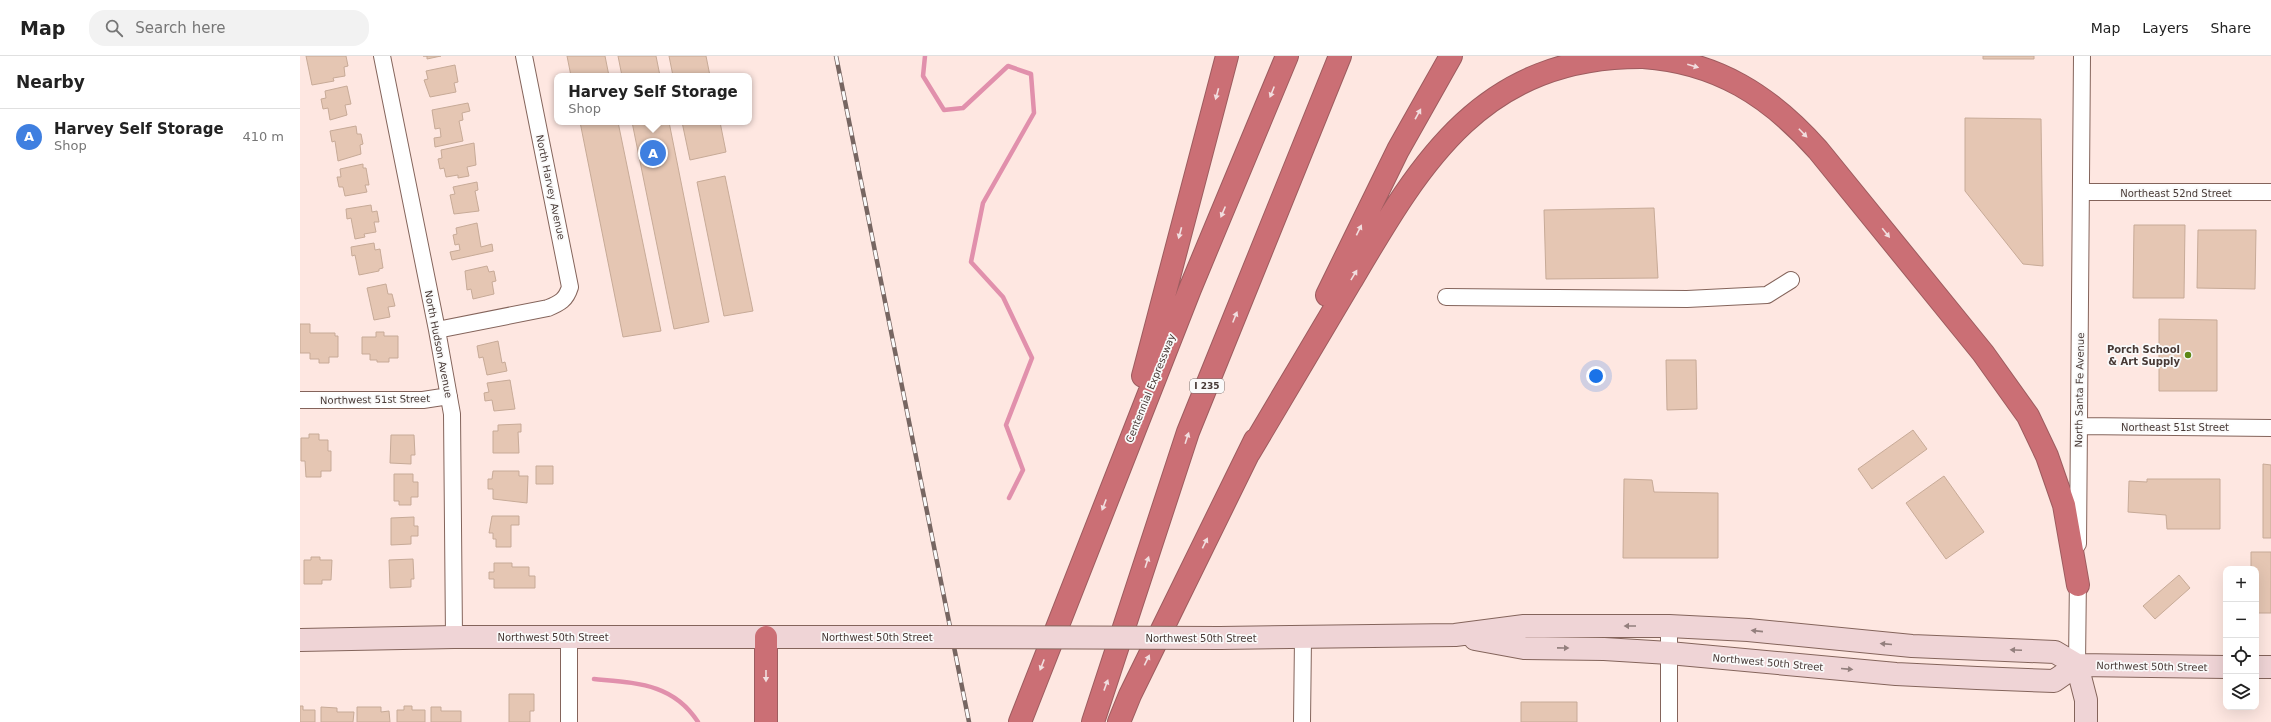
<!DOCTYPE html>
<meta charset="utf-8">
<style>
:root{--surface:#fff;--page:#f2f2f2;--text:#222;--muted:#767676;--line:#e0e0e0;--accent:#5c8715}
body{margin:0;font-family:"DejaVu Sans",sans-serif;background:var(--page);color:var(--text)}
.controls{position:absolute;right:12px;bottom:12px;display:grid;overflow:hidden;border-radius:8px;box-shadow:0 4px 16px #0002}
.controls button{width:36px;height:36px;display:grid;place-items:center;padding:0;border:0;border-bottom:1px solid var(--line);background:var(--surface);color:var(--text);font:20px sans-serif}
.you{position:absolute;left:1296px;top:320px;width:14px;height:14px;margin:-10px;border:3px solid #fff;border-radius:50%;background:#1a73e8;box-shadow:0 0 0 6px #1a73e833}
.badge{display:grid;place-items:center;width:26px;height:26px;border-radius:50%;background:var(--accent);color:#fff;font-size:13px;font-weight:700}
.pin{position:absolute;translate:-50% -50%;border:2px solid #fff;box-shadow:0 1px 4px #0006}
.popup{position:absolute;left:254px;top:17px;width:198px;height:52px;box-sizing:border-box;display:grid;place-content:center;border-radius:8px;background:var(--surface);filter:drop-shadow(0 1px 3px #0005);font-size:13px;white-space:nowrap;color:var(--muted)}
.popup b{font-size:15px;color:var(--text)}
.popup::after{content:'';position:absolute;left:50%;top:100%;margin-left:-8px;border:8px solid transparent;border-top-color:var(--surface)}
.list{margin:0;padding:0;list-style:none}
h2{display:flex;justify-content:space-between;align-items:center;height:52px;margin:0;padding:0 16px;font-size:17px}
h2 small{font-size:13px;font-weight:400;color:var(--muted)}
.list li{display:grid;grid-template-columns:26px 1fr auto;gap:12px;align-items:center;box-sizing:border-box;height:56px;padding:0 16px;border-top:1px solid var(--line)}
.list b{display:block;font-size:15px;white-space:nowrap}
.list p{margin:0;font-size:13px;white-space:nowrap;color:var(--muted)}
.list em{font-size:13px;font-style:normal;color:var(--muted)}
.icon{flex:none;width:22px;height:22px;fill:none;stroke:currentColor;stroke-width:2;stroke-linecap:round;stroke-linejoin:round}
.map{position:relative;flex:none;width:1971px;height:666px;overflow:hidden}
header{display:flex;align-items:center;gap:24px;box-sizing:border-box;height:56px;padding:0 20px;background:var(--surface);border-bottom:1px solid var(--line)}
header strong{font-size:19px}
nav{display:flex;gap:22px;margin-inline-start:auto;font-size:14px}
.search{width:280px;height:36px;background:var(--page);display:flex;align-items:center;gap:10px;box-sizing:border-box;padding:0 14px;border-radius:16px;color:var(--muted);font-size:15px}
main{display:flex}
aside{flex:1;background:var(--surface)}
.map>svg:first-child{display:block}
</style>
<header>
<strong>Map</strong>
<div class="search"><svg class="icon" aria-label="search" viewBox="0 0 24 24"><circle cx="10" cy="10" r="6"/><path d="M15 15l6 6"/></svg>Search here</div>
<nav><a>Map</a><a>Layers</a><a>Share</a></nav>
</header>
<main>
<aside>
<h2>Nearby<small></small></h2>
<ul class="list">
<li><span class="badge" style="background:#3f7fe0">A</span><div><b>Harvey Self Storage</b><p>Shop</p></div><em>410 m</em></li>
</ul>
</aside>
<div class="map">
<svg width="1971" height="666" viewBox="0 0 1971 666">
<rect width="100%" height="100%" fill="#fee7e1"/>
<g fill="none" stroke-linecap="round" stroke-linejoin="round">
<path stroke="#e190ac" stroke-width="4.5" d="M625,0l-2,20 21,34 19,-2 45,-42 23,8 3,39 -51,90 -12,59 32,35 29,61 -26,67 17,45 -14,28
M294,623c42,4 79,4 104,43"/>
</g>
<path fill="#e5c6b3" stroke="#c7aa97" d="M6,0h40l2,10 -4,1 1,9 -12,2 1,3 -22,4z
M123,0h18l-14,3v-3z
M267,0h38l4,20h-38z
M318,0h38l4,20h-38z
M369,0h37l4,20h-37z
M1683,0h51v3h-51z
M155,9l3,17 -4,1 2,9 -26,5 -6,-17 4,-1 -2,-8z
M47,30l4,18 -6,1 2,10 -17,5 -2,-12 -5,1 -2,-10 5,-1 -1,-7z
M168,47l2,8 -8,2 1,7 -4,1 4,20 -28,6 -1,-9 7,-1 -1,-9 -5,1 -3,-19z
M1665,62l76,1 2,147 -20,-2 -58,-73z
M280,66h38l43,209 -38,6z
M332,66h37l40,200 -35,7z
M382,66h38l6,30 -36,8z
M56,70l1,8h4l2,10 -3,1 1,9 -23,7 -3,-20 -3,1 -2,-11z
M174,87l2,22 -9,2 2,9 -11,2v-3l-12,2 -2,-9 -4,1 -2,-10 4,-1 -1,-8z
M63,108v4h3l3,17h-4l2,7 -22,4 -2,-9h-4l-2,-10h4l-1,-8z
M425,120l28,135 -29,5 -27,-134z
M177,126l1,8 -3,1 4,20 -25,3 -4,-19 5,-1 -2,-7z
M71,149l1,7 5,-1 2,11h-5l2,10 -12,2 1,3 -10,2 -4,-21 -4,1 -1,-10z
M1354,152l4,70 -112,1 -2,-69z
M177,167l4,24 11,-3 1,7 -41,9 -2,-8 10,-2 -1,-6 -4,1 -2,-10 4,-1 -1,-6z
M1834,169h51l-1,73h-51z
M1898,174h58l-1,59 -58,-1z
M74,187l1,7 5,-1 3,19 -4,1v2l-20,4 -4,-20 -3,1 -1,-9z
M187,210l2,6 5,-1 2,10 -4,1 2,12 -21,5 -2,-10 -4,1 -2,-19z
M86,228l2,10h4l3,12 -7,1 2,10 -16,3 -7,-32z
M1859,263l58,1v71h-58z
M0,268h10v9h25v3h3v21h-9v6h-10v-4h-9v-6h-10z
M76,276h8v4h14v22h-9v4h-12v-2h-7v-6h-8v-17h14z
M198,285l4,22 3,-1 2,9 -20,4 -4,-18 -4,1 -2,-12z
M1366,304h30l1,49 -30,1z
M210,324l5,29 -21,2 -2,-11 -7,1 -1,-8 5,-1 -2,-9z
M221,368v8h-3l1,21h-26v-22h5v-6z
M1613,374l14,19 -55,40 -14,-20z
M9,378h10v6h9v11h3v20h-10v6h-15l-1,-16h-4v-23h8z
M91,379h23l1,20h-4v9l-21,-1z
M1963,408l8,1v73h-8z
M236,410h17v18h-17z
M193,415h26v5h9l-1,27 -34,-4v-10h-5v-10h4z
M94,418h19v8h5v15h-7v8h-12v-4h-5z
M1644,420l40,56 -38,27 -40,-56z
M1324,423l28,1 2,12 64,1v65h-95z
M1847,423h73v50h-53l-1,-14 -38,-3 1,-31 18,1z
M192,460h27v9h-8v22h-15v-8h-3v-6h-4z
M114,461v9h4v10h-7v8l-20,1v-27z
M1951,496h20v61h-15v-44h-5z
M11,501h9v3h12l-1,20h-9v4h-18v-24h7z
M113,503l1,20h-3v8l-21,1 -1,-28z
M194,507h18v4h17v9h6v12h-41v-9h-5v-7h5z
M1879,519l11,13 -35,31 -12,-13z
M209,638h25v17h-4v11h-21z
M1221,646h56v20h-56z
M0,650h3v4h12v12h-15z
M104,650h8v4h13v12h-28v-12h7z
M21,651l16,1v4h17l-1,10h-32z
M57,651h24v5l8,-1 1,11h-33z
M131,651h10v4h20v11h-30z"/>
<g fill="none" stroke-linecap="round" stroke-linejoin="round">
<g stroke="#84645b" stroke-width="18">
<path id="minor" d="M82,0l55,274 15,84 2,223
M1781,136h190
M1146,241l241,2 80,-4 24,-15
M137,274l111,-22c12,-5 18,-8 22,-21l-46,-231
M0,344h123l26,-4
M1779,370l192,2
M1778,488l4,-488
M1777,609l1,-90
M269,666v-85
M1002,666l1,-84
M1369,666v-96"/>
</g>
<g stroke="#84645b" stroke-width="24">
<path id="secondary" d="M920,582l235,-3 69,-9h145l79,4 164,16 143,6 22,13 149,2
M1175,583l49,9 80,1 65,4 227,21 81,4 77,3 23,-16
M0,584l154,-3h474
M1777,609l9,35v22
M1956,611h15"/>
</g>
<g stroke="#9d5c5f" stroke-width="24">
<path id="motorway" d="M1027,239l71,-145 53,-94
M843,320l84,-320
M949,397c34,-57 68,-115 102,-172 70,-119 131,-225 292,-224 74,5 127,39 175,93l165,203 45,63 19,40 17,49 14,80
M466,666v-85
M720,666l170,-433 97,-233
M793,666l95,-290 152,-376
M819,666l11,-27 125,-255"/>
</g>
<use href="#minor" stroke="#fff" stroke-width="16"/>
<use href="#secondary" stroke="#efd4d6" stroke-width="22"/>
<use href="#motorway" stroke="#cb6f75" stroke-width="22"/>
<g stroke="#776662" stroke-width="4.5">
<path id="rail" d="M536,0l133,666"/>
</g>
<use href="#rail" stroke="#fafafa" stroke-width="3" stroke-dasharray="9" stroke-linecap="butt"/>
<g stroke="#84645b" stroke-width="24" stroke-linecap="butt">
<path id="secondary-bridge" d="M628,581l292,1"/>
</g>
<use href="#secondary-bridge" stroke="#efd4d6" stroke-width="22"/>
</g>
<defs><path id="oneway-solid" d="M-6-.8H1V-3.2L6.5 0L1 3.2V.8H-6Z"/></defs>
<g fill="#f1dedf">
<use href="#oneway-solid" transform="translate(1393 10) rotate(16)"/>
<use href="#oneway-solid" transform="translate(972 36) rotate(112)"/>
<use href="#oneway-solid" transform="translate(917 38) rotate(105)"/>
<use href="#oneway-solid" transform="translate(1118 58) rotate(-61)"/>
<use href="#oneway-solid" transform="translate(1503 77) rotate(46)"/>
<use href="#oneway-solid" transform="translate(923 156) rotate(113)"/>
<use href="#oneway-solid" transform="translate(1059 174) rotate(-64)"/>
<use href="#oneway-solid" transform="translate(880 177) rotate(105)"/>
<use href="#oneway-solid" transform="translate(1586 177) rotate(51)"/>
<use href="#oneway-solid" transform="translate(1054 219) rotate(-59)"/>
<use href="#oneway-solid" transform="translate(935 261) rotate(-68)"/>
<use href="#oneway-solid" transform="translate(887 382) rotate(-72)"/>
<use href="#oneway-solid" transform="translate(804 449) rotate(111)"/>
<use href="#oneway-solid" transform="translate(905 487) rotate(-64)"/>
<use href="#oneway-solid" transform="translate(847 506) rotate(-72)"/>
<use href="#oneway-solid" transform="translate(847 604) rotate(-64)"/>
<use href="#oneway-solid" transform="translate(742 609) rotate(111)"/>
<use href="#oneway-solid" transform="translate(466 620) rotate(90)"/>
<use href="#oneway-solid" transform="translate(806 629) rotate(-70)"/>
</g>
<g fill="#937f7d">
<use href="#oneway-solid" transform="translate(1330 570) rotate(-180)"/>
<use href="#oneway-solid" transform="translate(1457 575) rotate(-174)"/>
<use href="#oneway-solid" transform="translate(1586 588) rotate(-175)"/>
<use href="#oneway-solid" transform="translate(1263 592) rotate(1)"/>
<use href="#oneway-solid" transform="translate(1716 594) rotate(-178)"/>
<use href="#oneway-solid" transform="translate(1547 613) rotate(5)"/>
</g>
<circle fill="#5c8715" stroke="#fafafa" stroke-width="1.5" cx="1888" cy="299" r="4"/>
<g text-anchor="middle" stroke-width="3.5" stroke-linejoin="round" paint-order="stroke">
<rect fill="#fafafa" stroke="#7d7370" stroke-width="1" x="890" y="323" width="34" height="14" rx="3"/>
<g font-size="9" font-weight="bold" fill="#473935">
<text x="907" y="333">I 235</text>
</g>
<g font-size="10" fill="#473935" stroke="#fafafa">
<text transform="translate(251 131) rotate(78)" y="4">North Harvey Avenue</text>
<text x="1876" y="141">Northeast 52nd Street</text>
<text transform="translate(139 288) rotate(79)" y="4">North Hudson Avenue</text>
<text transform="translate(850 332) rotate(-68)" y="4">Centennial Expressway</text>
<text transform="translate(1779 334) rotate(-89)" y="4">North Santa Fe Avenue</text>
<text transform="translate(75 343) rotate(-1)" y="4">Northwest 51st Street</text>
<text x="1875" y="375">Northeast 51st Street</text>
<text x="253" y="585">Northwest 50th Street</text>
<text x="577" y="585">Northwest 50th Street</text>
<text x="901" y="586">Northwest 50th Street</text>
<text transform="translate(1468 606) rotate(5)" y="4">Northwest 50th Street</text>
<text transform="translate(1852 610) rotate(1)" y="4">Northwest 50th Street</text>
</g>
<g font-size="10" font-weight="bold" fill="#473935" stroke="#fafafa" text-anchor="end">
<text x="1880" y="297">Porch School<tspan x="1880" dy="12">&amp; Art Supply</tspan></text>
</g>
</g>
</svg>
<div class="controls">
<button>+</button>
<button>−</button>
<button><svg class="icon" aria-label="locate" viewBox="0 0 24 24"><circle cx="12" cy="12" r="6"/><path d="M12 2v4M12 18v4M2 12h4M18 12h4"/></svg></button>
<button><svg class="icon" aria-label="layers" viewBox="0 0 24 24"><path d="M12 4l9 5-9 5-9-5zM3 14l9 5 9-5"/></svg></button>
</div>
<div class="you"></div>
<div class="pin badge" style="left:353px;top:97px;background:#3f7fe0">A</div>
<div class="popup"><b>Harvey Self Storage</b>Shop</div>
</div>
</main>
